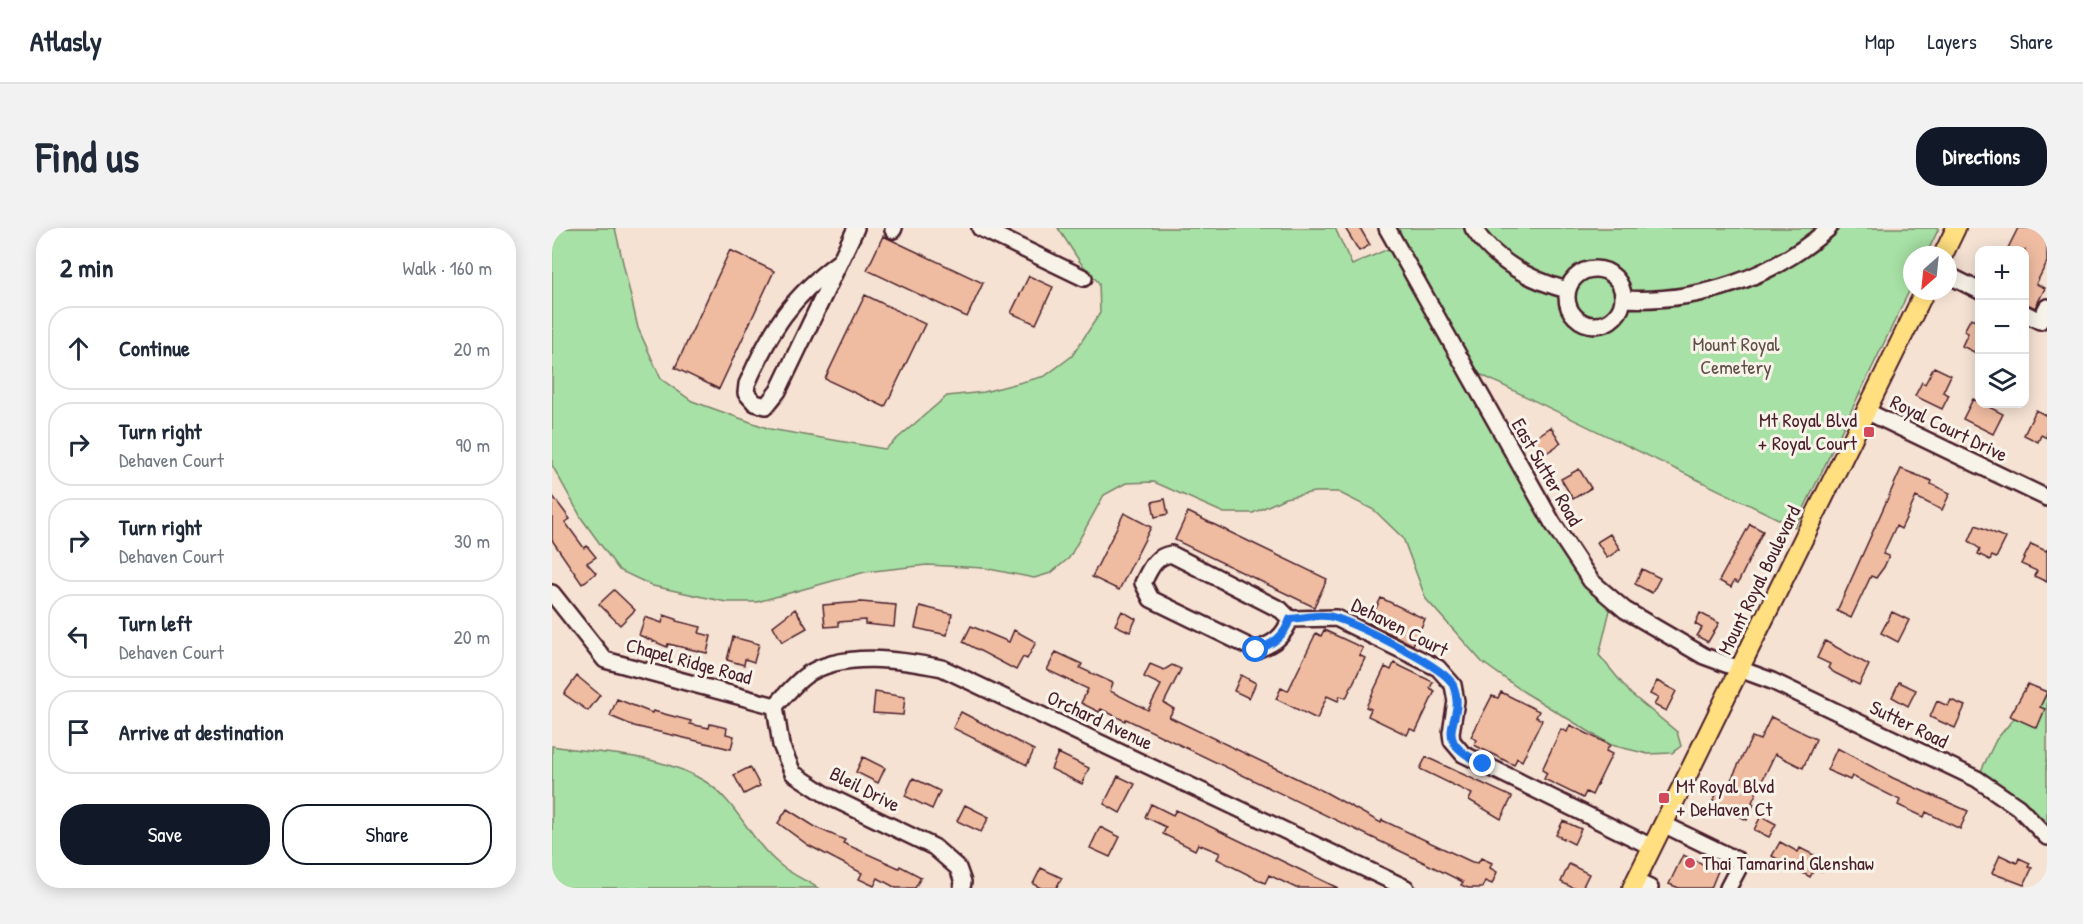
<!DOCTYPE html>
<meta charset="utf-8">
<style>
:root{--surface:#fff;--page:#f2f2f3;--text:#1f2937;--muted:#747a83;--line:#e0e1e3;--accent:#111827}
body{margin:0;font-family:"Patrick Hand",sans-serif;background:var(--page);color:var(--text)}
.controls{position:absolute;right:18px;top:18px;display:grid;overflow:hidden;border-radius:12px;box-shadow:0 3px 15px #0003}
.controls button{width:54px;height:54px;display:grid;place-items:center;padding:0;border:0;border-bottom:2px solid var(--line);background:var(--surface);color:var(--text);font:30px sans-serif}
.compass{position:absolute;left:1351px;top:18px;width:54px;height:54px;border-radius:50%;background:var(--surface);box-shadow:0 3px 15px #0003;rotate:207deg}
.stop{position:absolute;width:18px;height:18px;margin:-14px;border:4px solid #1a73e8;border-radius:50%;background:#fff}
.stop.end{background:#1a73e8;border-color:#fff;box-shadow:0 2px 6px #0008}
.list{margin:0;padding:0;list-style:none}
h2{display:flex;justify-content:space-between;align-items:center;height:78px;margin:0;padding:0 24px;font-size:26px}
h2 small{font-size:20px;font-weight:400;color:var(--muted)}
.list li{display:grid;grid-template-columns:39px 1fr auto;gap:18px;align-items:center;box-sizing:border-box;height:84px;margin:0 12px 12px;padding:0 12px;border:2px solid var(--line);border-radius:24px}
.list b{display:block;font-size:22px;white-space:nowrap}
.list p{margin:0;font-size:20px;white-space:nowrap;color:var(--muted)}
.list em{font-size:20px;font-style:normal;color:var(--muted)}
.actions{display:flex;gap:12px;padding:18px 24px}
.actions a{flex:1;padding:14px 0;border:2px solid var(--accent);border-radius:24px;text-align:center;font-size:21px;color:var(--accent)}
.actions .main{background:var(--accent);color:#fff}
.icon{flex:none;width:33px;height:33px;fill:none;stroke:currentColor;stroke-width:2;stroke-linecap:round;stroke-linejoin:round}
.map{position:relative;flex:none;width:1495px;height:660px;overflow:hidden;border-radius:24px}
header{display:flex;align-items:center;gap:36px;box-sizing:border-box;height:84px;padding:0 30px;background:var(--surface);border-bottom:2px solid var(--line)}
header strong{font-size:28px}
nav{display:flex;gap:33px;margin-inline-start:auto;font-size:21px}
.intro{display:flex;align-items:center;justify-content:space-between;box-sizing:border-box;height:144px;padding:0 36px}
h1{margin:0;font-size:42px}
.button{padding:15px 27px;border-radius:24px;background:var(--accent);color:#fff;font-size:21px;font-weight:700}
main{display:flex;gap:36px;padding:0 36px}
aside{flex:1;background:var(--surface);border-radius:24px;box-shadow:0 3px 15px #0003}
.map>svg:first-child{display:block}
</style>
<header>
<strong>Atlasly</strong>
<nav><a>Map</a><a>Layers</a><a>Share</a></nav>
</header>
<div class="intro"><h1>Find us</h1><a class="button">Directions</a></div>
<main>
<aside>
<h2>2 min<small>Walk · 160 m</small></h2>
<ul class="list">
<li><svg class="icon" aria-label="ahead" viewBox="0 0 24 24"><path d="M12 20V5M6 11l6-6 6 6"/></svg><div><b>Continue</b></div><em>20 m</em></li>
<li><svg class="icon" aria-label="right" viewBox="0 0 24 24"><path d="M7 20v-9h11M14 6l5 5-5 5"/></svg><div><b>Turn right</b><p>Dehaven Court</p></div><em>90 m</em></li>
<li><svg class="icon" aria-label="right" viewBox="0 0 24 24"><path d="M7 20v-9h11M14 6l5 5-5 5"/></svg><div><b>Turn right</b><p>Dehaven Court</p></div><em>30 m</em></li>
<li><svg class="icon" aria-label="left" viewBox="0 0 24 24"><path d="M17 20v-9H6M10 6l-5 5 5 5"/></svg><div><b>Turn left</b><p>Dehaven Court</p></div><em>20 m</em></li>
<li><svg class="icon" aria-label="arrive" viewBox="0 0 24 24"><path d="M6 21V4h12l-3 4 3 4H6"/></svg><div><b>Arrive at destination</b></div></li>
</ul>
<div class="actions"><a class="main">Save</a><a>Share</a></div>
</aside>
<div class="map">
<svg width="1495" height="660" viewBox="0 0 1495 660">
<rect width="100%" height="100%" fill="#f5e2d3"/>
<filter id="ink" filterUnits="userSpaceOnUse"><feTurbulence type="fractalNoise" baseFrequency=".0167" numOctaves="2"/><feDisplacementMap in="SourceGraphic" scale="12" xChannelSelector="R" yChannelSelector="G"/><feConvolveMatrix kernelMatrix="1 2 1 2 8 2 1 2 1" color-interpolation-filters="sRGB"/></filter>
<g filter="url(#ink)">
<path fill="#a7e1a5" stroke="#788068" stroke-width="1.5" d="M0,0h63l23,100 23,51 31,22 78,28 115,20 62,-53 37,-4 61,-16 27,-20 28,-43 -1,-30 -19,-21 -22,-34h277l17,37 43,-19 -9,-18h553l-13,27h-14v30l-117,242 -330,-160 42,79 105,156 -13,53 32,39 46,38 4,14 -9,7 -24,1 -37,-9 -87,-53 -42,-30 -56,-63 -23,-61 -29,-28 -36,-18h-24l-29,6 -32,15h-29l-70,-31 -28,1 -22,12 -35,63 -18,15 -17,5 -50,-10 -57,-3 -62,7 -108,30h-31l-73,-16 -34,-16 -37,-51 -30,-54z
M1495,465v144l-70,-58 19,-39 20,-24 24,-9z
M0,518c52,9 108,7 154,36 31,20 45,60 73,82 11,10 27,16 39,24h-266z"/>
<path fill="#efbca1" stroke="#4a1f2b" stroke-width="1.5" d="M793,0h15l10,17 -11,6z
M1466,0h29v34l-11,22 9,4 -10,20 -10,-5v-53h-18z
M331,8l100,47 -16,34 -100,-47z
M178,22l44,21 -55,118 -44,-21z
M477,48l24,11 -17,37 -25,-11z
M313,67l60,29 -40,83 -60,-28z
M1428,82v45l-18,-9 6,-13 -4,-2 7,-13 4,2z
M1382,139l17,8 -8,17 6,3 -7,14 -27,-13 7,-14 3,2z
M1421,171l30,15 -10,20 -30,-15z
M1484,182l11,6v22l-6,-3 -3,7 -14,-7z
M999,199l10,16 -19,13 -10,-16z
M1027,241l12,19 -18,11 -12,-20z
M1349,241l31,12 -1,3 19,9 -8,17 -26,-13 -15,32 -5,-3 -13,28 6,2 -5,11 -8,11 -5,-2 -20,42 -14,-7z
M0,267l18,24 -5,3 19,26 3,-2 9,11 -9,6 9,10 -14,11 -30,-44z
M613,271l3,15 -13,3 -3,-15z
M636,284l139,67 -13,28 -139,-67z
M572,285l27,14 -32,63 -27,-13z
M1198,296l13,7 -25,52 -4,-2 -3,6 -12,-6z
M1424,297l30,13 -10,20 -4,-2 -2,4 -12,-6 2,-5 -11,-8z
M1058,306l10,15 -13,9 -10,-16z
M1479,316l15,7 1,-2v33l-13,-6 3,-5 -16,-7z
M1090,341l18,9 -8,15 -17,-9z
M62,362l21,20 -15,15 -21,-21z
M829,370l44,21 -12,26 -44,-22z
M309,374l35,3 -2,22 -29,-3v-4l-27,2v4l-13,1 -2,-22z
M368,378l32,8 -5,21 -32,-7z
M243,381l12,19 -25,14 -9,-16z
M570,383l14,8 -6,13 -15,-7z
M1340,384l17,8 -11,22 -17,-9z
M1148,385l19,10 -11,19 -11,-6 5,-8 -7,-4z
M112,387l12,4v2l25,6 -2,6 12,3 -4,17 -39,-9 -1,3 -28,-12 6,-18 17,6z
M419,398l38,16 5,-12 22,12 -9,17 -4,-2 -7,13 -53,-28z
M772,402l39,18 -4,7 6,3 -19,40 -6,-2 -2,5 -11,-5 -10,23 -41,-20 5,-11 7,3 28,-58 5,3z
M181,409l26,7 -5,18 -9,-3 -1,6 -17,-5z
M1273,413l44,24 -10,20 -24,-12 -7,-5 2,-4 -13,-6z
M504,424l26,12 -2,4 33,15 -3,8 38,19 13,-25 -17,-8 6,-13 14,6 8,-5 9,4 -17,34 10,6 -5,8 156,75 56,31 1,-3 90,42 6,1 3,-5 11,5 -2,5 7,4 -5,12 -7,-3 -3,7h-14l-7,-3 2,-3 -40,-20 -297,-143 -1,2 -24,-12 -2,3 -18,-9 7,-14 -41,-19z
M842,435l39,19 -3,6 5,3 -19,40 -6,-2 -3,6 -39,-19 3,-7 -5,-2 19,-40 6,3z
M689,447l15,8 -7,15 -15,-7z
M25,448l23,19 -12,16 -24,-17z
M1105,453l19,10 -10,20 -12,-6 4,-7 -8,-4z
M1347,454l17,8 -8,16 -16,-9z
M1476,456l19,8 -7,15 5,2 -8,19 -27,-12z
M323,464l30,5 -2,18 -30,-2z
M949,464l38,19 -3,6 6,3 -20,41 -5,-3 -3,7 -40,-20 3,-5 -6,-3 21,-41 6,2z
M65,471l35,14 1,-2 38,10 -1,3 19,4 1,-4 17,4 -1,6 8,2 -3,13 -97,-23 -24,-10z
M1399,472l14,6 -10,22 -25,-11 7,-16 11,5z
M409,484l73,38 -7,15 -74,-37z
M1219,489l45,22 -13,29 -28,-14 -23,48 2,2 -7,16 -35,-17 8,-16 6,3 26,-53 8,3z
M1018,497l40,20 -4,6 6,3 -20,41 -6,-3 -3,6 -39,-19 3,-6 -5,-3 19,-41 6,3z
M1285,520l56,30 75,33 -8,18 -34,-17 -2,5 -26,-12 2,-5 -48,-24 -2,4 -23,-10z
M506,525l31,15 -7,16 -31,-15z
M311,529l22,11 -7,15 -22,-11z
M874,529l86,40 -11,22 -32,-19 3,-6 -52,-25z
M198,539l10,19 -16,8 -10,-19z
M566,548l17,8 -15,29 -16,-9z
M361,550l27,13 -8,18 -27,-13z
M599,576l22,11 3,-5 162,78h-42l-27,-13 -4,8 -48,-24 3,-6 -22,-9 -3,6 -32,-16 3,-7 -21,-10z
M413,577l24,12 -8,15 -24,-11z
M235,581l30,19 28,12 -2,3 56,25 1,-2 21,11 -6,11h-19l-18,-10 -4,8 -15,-7 3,-6 -54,-28 -30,-22z
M1209,588l15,8 -7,13 -15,-7z
M1011,593l18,8 -7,15 -18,-9z
M548,599l20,10 -10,20 -20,-9z
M1228,614l18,10 2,-4 26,13 -5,10 -6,-3 -5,9 -38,-21z
M1131,627l35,16 -7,17h-32l-10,-4z
M1448,627l17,8 2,-5 11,5 -2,4 4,1 -8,17 -32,-12z
M1017,636l20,10 -7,14h-9l-12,-6z
M489,640l21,10 -6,10h-15l-8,-4z"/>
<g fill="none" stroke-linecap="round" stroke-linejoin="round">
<g stroke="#4a1f2b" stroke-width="20">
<path id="minor" d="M428,0l104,50
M835,0l165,294 39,59 34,29 79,46 68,25 205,98 41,28 29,30
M921,0c22,33 57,52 94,62
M341,2l1,-2
M288,33c-49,36 -69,68 -93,123l-1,9 9,10 11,3 12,-15 78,-163
M1015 69a28 28 0 1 1 56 0a28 28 0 1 1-56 0Z
M1396,47l32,16
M1071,71c75,4 150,-21 206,-71
M1472,85l16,8 7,-14
M1314,183l181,87
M619,326l110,56 9,9c-6,18 -17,25 -34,31l-105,-51 -8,-16c7,-14 11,-26 28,-29z
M0,365l53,67 170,46
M738,391l46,-1 102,50 15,17 3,16 -5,32 1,8 11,13 189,93
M223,478c10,-10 19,-22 30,-30 37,-26 97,-16 137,-8l464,220
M223,478l6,39 12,28 35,23 106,51 24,21 5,14 -1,6
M1111,596l74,36 2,7 -11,21
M1083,653l15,7"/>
</g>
<g stroke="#4a1f2b" stroke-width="22">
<path id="major" d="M1391,27l13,-27
M1080,660l293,-597"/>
</g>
<use href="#minor" stroke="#f7f3e8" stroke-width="15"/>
<use href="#major" stroke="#ffdf80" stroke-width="18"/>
</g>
</g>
<g fill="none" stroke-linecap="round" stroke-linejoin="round" filter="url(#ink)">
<path stroke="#1a73e8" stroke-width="8" d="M704,422c17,-6 28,-13 34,-31 15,-1 32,-6 46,-1 21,7 110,49 117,67 16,38 -29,51 30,79"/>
</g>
<g fill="#d1495b" stroke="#f7f3e8" stroke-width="2">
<rect x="1311" y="198" width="12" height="12" rx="3"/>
<rect x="1106" y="564" width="12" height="12" rx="3"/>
<circle cx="1138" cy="635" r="6"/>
</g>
<g text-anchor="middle" stroke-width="6" stroke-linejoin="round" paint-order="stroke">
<g font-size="20" fill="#61504a" stroke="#f7f3e8">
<text x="1184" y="123">Mount Royal<tspan x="1184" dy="23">Cemetery</tspan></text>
</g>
<g font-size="20" fill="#4a1f2b" stroke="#f7f3e8" text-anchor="start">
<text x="1305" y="199" text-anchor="end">Mt Royal Blvd<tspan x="1305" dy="23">+ Royal Court</tspan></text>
<text x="1124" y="565">Mt Royal Blvd<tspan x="1124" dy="23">+ DeHaven Ct</tspan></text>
<text x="1150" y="642">Thai Tamarind Glenshaw</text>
</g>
<g font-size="20" fill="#4a1f2b" stroke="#f7f3e8">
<text transform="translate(1397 200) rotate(26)" y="7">Royal Court Drive</text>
<text transform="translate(995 244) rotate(60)" y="7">East Sutter Road</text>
<text transform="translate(1207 352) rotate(-64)" y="7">Mount Royal Boulevard</text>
<text transform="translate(848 399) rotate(27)" y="7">Dehaven Court</text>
<text transform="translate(137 433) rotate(15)" y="7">Chapel Ridge Road</text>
<text transform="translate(548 492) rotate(25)" y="7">Orchard Avenue</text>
<text transform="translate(1357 496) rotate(26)" y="7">Sutter Road</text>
<text transform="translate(313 561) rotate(27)" y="7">Bleil Drive</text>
</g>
</g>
</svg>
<div class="controls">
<button>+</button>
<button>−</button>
<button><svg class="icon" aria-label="layers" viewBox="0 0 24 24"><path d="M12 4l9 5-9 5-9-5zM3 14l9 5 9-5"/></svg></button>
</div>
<svg class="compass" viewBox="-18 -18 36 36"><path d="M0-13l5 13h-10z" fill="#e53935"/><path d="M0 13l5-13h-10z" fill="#747a83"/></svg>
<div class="stop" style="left:704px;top:422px"></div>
<div class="stop end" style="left:931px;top:536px"></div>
</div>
</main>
